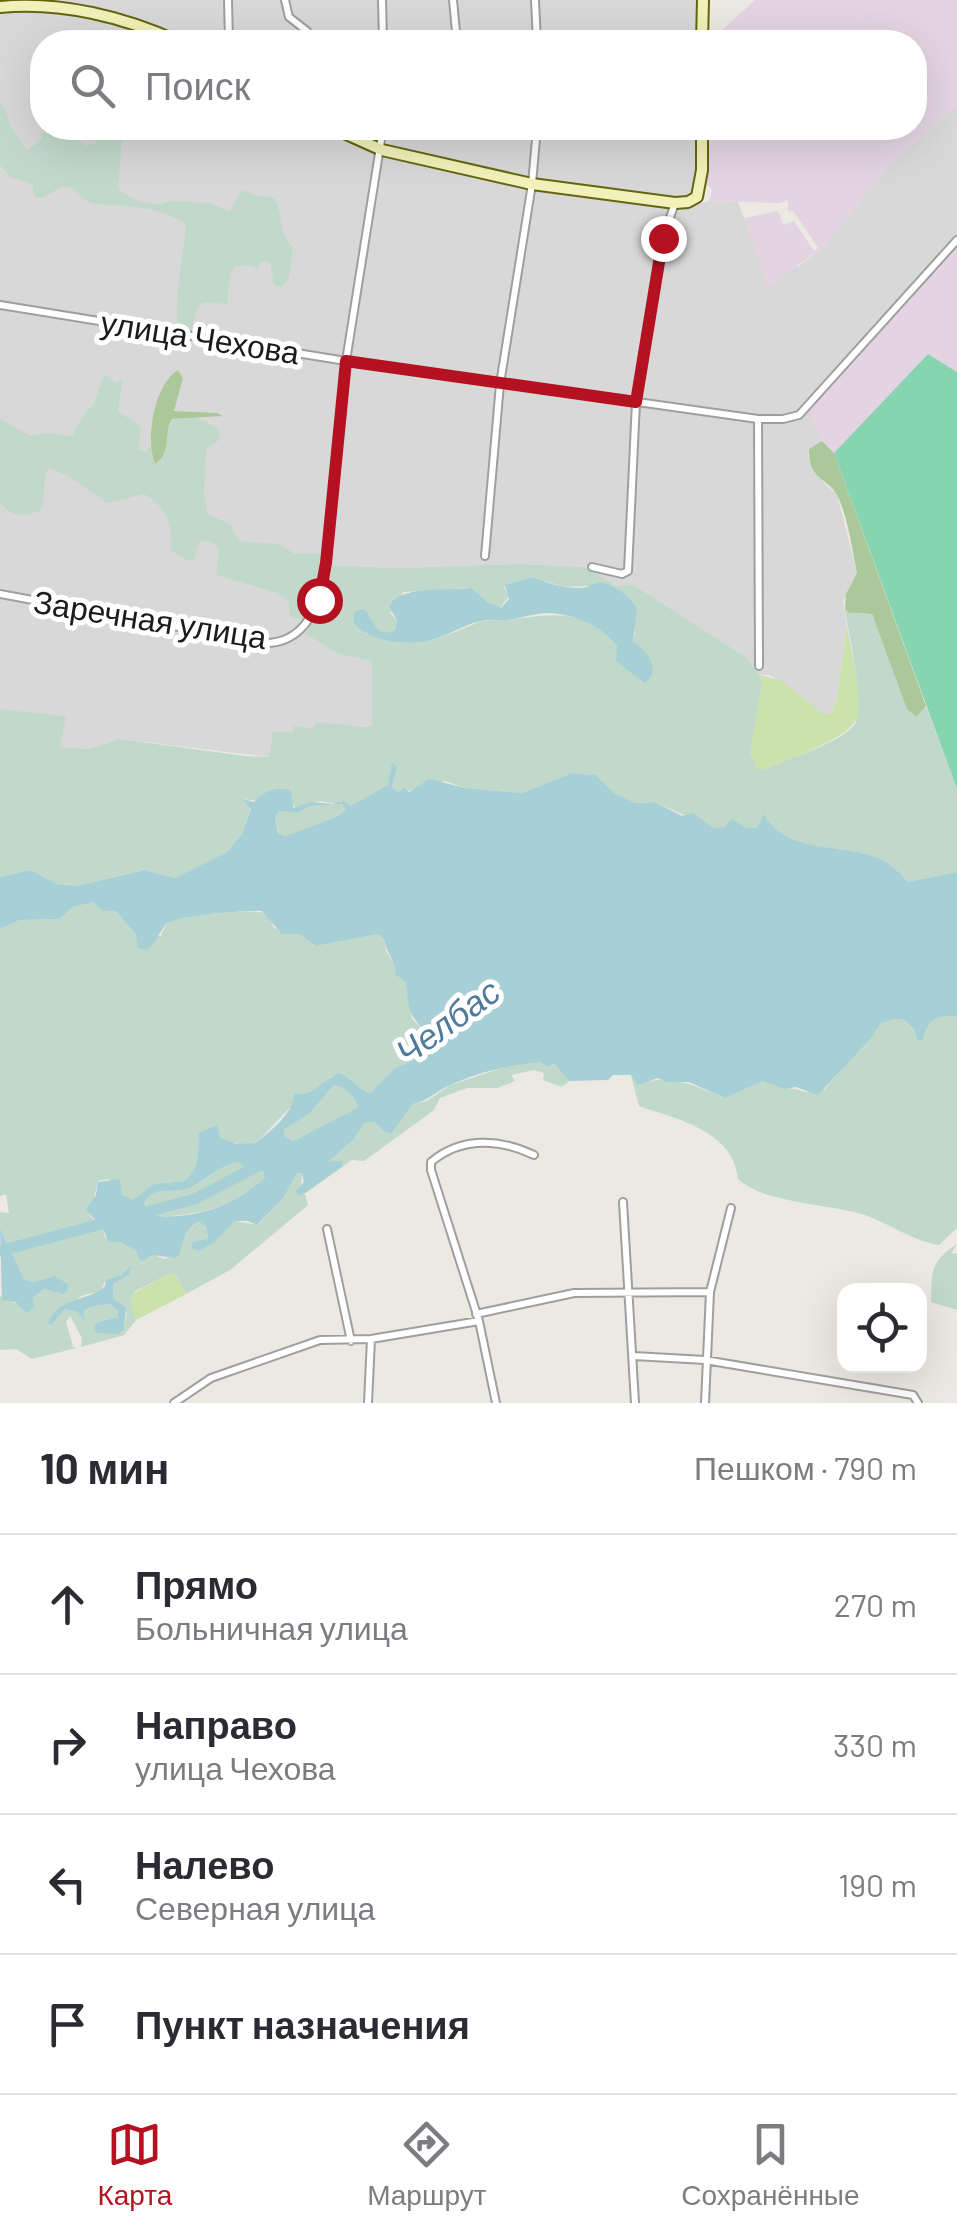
<!DOCTYPE html>
<html lang="ru">
<meta charset="utf-8">
<style>
:root{--surface:#fff;--page:#f7f7f7;--text:#2b2b33;--muted:#7c7c81;--line:#e1e1e2;--accent:#b41220}
body{margin:0;font-family:Barlow,sans-serif;background:var(--page);color:var(--text)}
.controls{position:absolute;right:30px;bottom:30px;display:grid;overflow:hidden;border-radius:20px;box-shadow:0 10px 40px #0002}
.controls button{width:90px;height:90px;display:grid;place-items:center;padding:0;border:0;border-bottom:2px solid var(--line);background:var(--surface);color:var(--text);font:50px sans-serif}
.stop{position:absolute;width:30px;height:30px;margin:-22px;border:8px solid #b41220;border-radius:50%;background:#fff}
.stop.end{background:#b41220;border-color:#fff;box-shadow:0 2px 10px #0008}
.list{margin:0;padding:0;list-style:none}
h2{display:flex;justify-content:space-between;align-items:center;height:130px;margin:0;padding:0 40px;font-size:42px}
h2 small{font-size:32px;font-weight:400;color:var(--muted)}
.list li{display:grid;grid-template-columns:65px 1fr auto;gap:30px;align-items:center;box-sizing:border-box;height:140px;padding:0 40px;border-top:2px solid var(--line)}
.list b{display:block;font-size:38px;white-space:nowrap}
.list p{margin:0;font-size:32px;white-space:nowrap;color:var(--muted)}
.list em{font-size:32px;font-style:normal;color:var(--muted)}
.icon{flex:none;width:55px;height:55px;fill:none;stroke:currentColor;stroke-width:2;stroke-linecap:round;stroke-linejoin:round}
.map{position:relative;flex:none;width:957px;height:1403px;overflow:hidden}
.search{position:absolute;background:var(--surface);box-shadow:0 10px 40px #0002;left:30px;right:30px;top:30px;height:110px;display:flex;align-items:center;gap:25px;box-sizing:border-box;padding:0 35px;border-radius:40px;color:var(--muted);font-size:38px}
.sheet{height:690px;background:var(--surface)}
nav{display:flex;justify-content:space-around;align-items:center;box-sizing:border-box;height:140px;border-top:2px solid var(--line);background:var(--surface);font-size:28px;color:var(--muted)}
nav a{display:grid;justify-items:center;gap:5px}
nav .on{color:var(--accent)}
.map>svg:first-child{display:block}
</style>
<div class="map">
<svg width="957" height="1403" viewBox="0 0 957 1403">
<rect width="100%" height="100%" fill="#ece8e2"/>
<path fill="#d9d8d8" d="M0,0h379l1,42h-194l-97,-32 -89,-5z
M386,0h313l-1,42h-311z
M42,9l40,7 88,26h-128v86h284l58,28 151,32 143,20 31,-7 29,1 10,26 50,39 25,-20 64,-80 70,-61v138l-148,166 13,31 -14,13 2,10 16,21 11,9 20,79 -14,29 4,23 -11,77 -5,11 -7,1 -54,-39h-11l-13,-18 -114,-73 -15,2 -32,-19 -65,-3 -123,4 -68,-3 -6,32 -17,32 32,25 34,7v64l-5,2 -51,-4 -2,6 -21,4 -24,24 -150,-18 -29,10 -31,-2 6,-31 -65,-7v-698z
M387,128h311v40l-5,22 -10,10 -148,-19 -148,-34z"/>
<path fill="#e4d4e3" d="M755,0h202v106l-70,61 -64,80 -55,40 -23,-69 33,-7 6,14 10,-4 20,30 4,-3 -24,-36 -6,-1v-11l-8,3 -71,-2 3,-12 -6,-6 1,-55h207v-86h-205z
M957,244v128l-29,-18 -99,105 -21,-49z"/>
<path fill="#cbe2ac" d="M847,625c3,22 15,69 12,88 -4,25 -72,46 -94,56h-9l-6,-17 12,-68 -3,-9 23,6 42,33 7,-1 5,-11z
M171,1273l5,2 10,19 -50,26 -6,-19 4,-8z"/>
<path fill="#abc89a" d="M178,370l5,8 -9,33 43,2 6,3 -51,3c-9,14 1,34 -17,45 -10,-23 -1,-80 23,-94z
M822,441l12,12 92,253 -9,11 -11,-8 -34,-95 -23,-1 -4,-4 1,-15 11,-21c-5,-24 -9,-56 -20,-78 -9,-17 -29,-15 -28,-46z"/>
<path fill="#c0d9cb" fill-rule="evenodd" d="M0,102c9,9 7,21 14,30 6,8 9,12 13,19l13,-10 5,-13h38l-3,14 7,4 10,-4 6,-14h20l-5,61 18,11 22,5 14,-4 36,2 22,8 12,-21 15,6 17,2c11,18 2,32 19,49l-4,31 -7,9 -8,-2 -4,-23h-9l-4,8 -4,-4h-18l-5,8 -3,30 -24,-2 -7,9 -5,22 -13,-2c-4,-34 5,-72 8,-107 -27,-18 -59,-18 -90,-20 -14,-1 -20,-20 -33,-17 -11,3 -15,12 -28,11l-3,-14 -22,-7 -10,-12z
M104,374l11,9 8,-4 -5,32c21,17 26,6 20,38l7,3 5,-5 5,17c18,-11 8,-31 18,-45l24,-1 22,11v11l-13,9 -2,48 4,17 23,11 8,16 40,3 16,10h28l-5,37 -14,29 -14,-4 -1,-15 -11,-8 -62,-18 3,-26 -6,-6 -13,-3 -6,20h-7l-16,-9c2,-25 -4,-44 -27,-57l-37,9 -39,-27 -19,-8c-8,12 -2,29 -9,43 -17,6 -31,6 -40,-10v-82l30,17 17,-3 25,3 13,-23 9,-9z
M520,564l65,3 32,19 15,-2 114,73 13,18 3,9 -12,68 7,17h8c22,-10 78,-27 90,-45 11,-17 -7,-93 -10,-115l4,4 23,1 35,95 9,8 10,-11 31,83v83l-49,10c-8,-8 -15,-17 -25,-21 -37,-18 -96,-6 -119,-45l-6,13 -45,-1 -58,-26 -19,1 -22,-10 -20,-18 -22,-2 -50,20 -57,-5 -20,-7 -46,12 -7,-6 3,-18 -6,16 -39,21 -31,-5 -22,7 -6,-3 -47,-6 7,9 -9,26 -15,18 -52,26 -32,-8 -66,16 -20,-2 -27,-14 -30,7v-168l66,7 -6,31 30,2 29,-10 126,17 24,1 4,-25 20,1 1,-7 19,3 3,-7 51,5 5,-2v-64l-34,-7 -32,-20 17,-37 6,-32 68,3zM532,577l32,10 49,-2 17,14 5,33 -2,10 10,41c-17,-15 -23,-42 -43,-55 -33,-21 -62,-10 -98,-8 -8,1 -15,-1 -23,2 -10,4 -34,15 -43,17 -17,3 -51,-4 -70,-5l2,-21 9,18 8,3 10,-4 2,-10 -7,-7 13,-21 69,-4 15,14 13,6 9,-12 -5,-9z
M342,804l4,6 -10,7 -51,19 -6,-2 -4,-16 4,-7 18,2 14,-7z
M94,902l22,9 20,24 25,1c3,-8 6,-16 15,-18 10,-3 83,-10 90,-4 4,2 6,9 8,14l26,6 16,12 62,-12 6,5 2,12 19,29 7,39 14,13c-4,10 -2,17 -6,26l-25,10 -25,25 -39,-17 -8,9 -21,10 -46,48c-21,4 -37,-5 -58,-1 3,16 -1,29 -14,39l-29,3 -22,16 -7,-1 -17,-20 -11,2 -8,35 12,11 3,10 59,22 16,-5c4,-15 6,-27 21,-32l5,5 2,13 -7,1 7,5 6,-3 21,-22 23,4 26,-28 13,-24h5l-2,23 5,-2 3,11 -78,65 -44,24 -10,-19 -5,-2 -37,19 -4,9 6,19 -12,15 -43,12 1,-9 -12,-22 -4,6 7,25 4,1 -45,11 -16,-10 -16,1v-54l23,11 21,-18 7,1 3,-14 -21,6 -9,-3 -24,-51v-16l9,1 -3,-19 -6,2v-267l20,-9 40,-1 11,-12zM130,1267l-17,17 1,15 13,14 -3,16 -19,4 -7,-11 20,-5 1,-6 -9,-7 -20,3 -7,5 -18,-3 -6,4 22,-17 19,-5 6,-11 15,-5z
M944,1015l13,1v212l-18,17c-30,-5 -52,-24 -81,-32 -33,-9 -96,-11 -120,-34 -4,-48 -61,-60 -99,-73l-8,-31 7,10c30,-13 58,1 87,13l38,-17 43,11 19,-3 55,-65 13,-5h10l20,22c3,-15 5,-21 21,-26z
M532,1062h10l5,5 7,-3 15,17 -7,6 -19,-7 1,-7 -10,-3 -23,5 4,6 -18,7h-30l-27,10 -6,12 -70,51 -12,-1 -10,7v-6l-17,3 29,-25 11,-17h9l10,10 7,2 22,-30 14,-3 23,-16 58,-19z
M334,1085c14,2 22,12 25,25 -13,22 -35,25 -56,38l-19,-12v-6l26,-17z
M238,1162l8,6 17,3 2,6c-30,29 -68,40 -108,39l-13,-13c8,-19 27,-9 43,-14 19,-7 32,-24 51,-27z
M957,1244l-6,9 6,1v56l-26,-8c1,-31 -1,-40 26,-58z"/>
<path fill="#86d4b0" d="M928,354l29,18v417l-123,-336z"/>
<path fill="#a6cfd6" fill-rule="evenodd" d="M533,577c15,6 31,12 48,11 11,-1 5,-2 16,-5 15,-3 31,13 40,24l-4,35c14,8 30,29 11,41l-28,-22 1,-15c-14,-20 -43,-32 -68,-33 -16,0 -31,7 -47,7 -5,1 -10,-1 -16,0 -18,2 -34,14 -51,19 -24,7 -65,4 -81,-16v-11l10,-3c11,10 10,31 31,21l2,-10 -8,-13c8,-22 60,-16 83,-19l15,14 14,6 8,-9 -4,-14z
M392,763l5,3 -5,21 7,6 4,-6 6,5 20,-13 36,9 57,5 50,-20 23,2 19,18 22,10 19,-1 27,14 11,-3 20,15 11,-1 8,-8 14,9h11l7,-14c21,42 84,28 120,47 10,5 17,14 24,21l49,-10v144c-21,-1 -31,4 -34,25l-5,-1 -4,-10 -11,-11h-10l-13,5 -8,13 -54,58 -22,-8 -12,2 -21,-8 -38,17 -36,-16h-22l-9,-4 -20,7 -7,-10h-18l-5,5 -39,1 -15,-17 -7,3 -6,-5c-29,2 -66,11 -93,24 -13,6 -20,15 -35,18l-22,30 -7,-2 -10,-10h-9l-11,17 -26,23 15,-1 -1,6 -41,29 -6,-4 9,-10 -2,-9h-5l-13,24 -27,28 -9,-4h-13l-21,22 -16,8 -6,-3v-6l16,-3 -2,-12 -6,-5c-15,5 -16,18 -20,32l-5,4 -23,-3 -9,6 -4,-2 -3,-9 -16,-8h-11l-7,-15 -16,-17 10,-15 2,-13 22,-3 2,16 11,5 21,-16 30,-3c18,-14 13,-28 15,-48l18,-8 3,13 16,6 20,-1c15,-13 38,-29 38,-50 19,5 29,-14 45,-20 13,5 19,17 31,20l25,-25 25,-10 5,-26c-21,-25 -14,-22 -20,-51l-9,-6c0,-15 -10,-22 -12,-36l-6,-5 -62,12 -17,-12h-17l-20,-23c-15,-1 -89,4 -96,13 -7,9 -10,18 -19,26l-9,-2 -2,-13 -20,-24h-14l-8,-9 -22,5 -12,12 -40,1 -20,9v-52l30,-7 27,14 20,2 67,-16 31,8 52,-26 15,-18 9,-25 -8,-10 11,3c9,-10 24,-17 37,-11l2,17 19,-6 21,2 11,-3 6,5 38,-21zM342,804l4,6 -10,7 -51,19 -7,-3 -3,-15 4,-7 18,2 14,-7zM334,1085c13,2 22,12 25,25 -13,22 -35,25 -55,38l-20,-12v-6l26,-17zM238,1162l8,6 17,3 2,6c-29,28 -69,42 -108,39l-13,-12c8,-20 27,-10 43,-15 18,-7 32,-24 51,-27z
M0,1228l24,51 9,3 21,-6 14,8 -1,7 -3,3 -20,-5 -11,9 1,9 -7,6 -12,-11 -13,-2z
M132,1265l-3,9 -16,10 1,15 12,9 -2,21 -6,5 -21,-1 -3,-5 4,-6 20,-5v-6l-8,-7 -20,3 -7,5 2,9 -7,-9 -13,-3 -14,16 -3,-2c12,-28 39,-20 57,-37l1,-6 15,-5z"/>
<g fill="none" stroke-linecap="round" stroke-linejoin="round">
<path stroke="#a6cfd6" stroke-width="11" d="M0,1251l195,-52 172,-90"/>
<g stroke="#9f9f9f" stroke-width="10">
<path id="street" d="M228,0l1,42
M285,0l4,17 18,14 3,11
M382,0l1,42
M453,0l4,42
M535,0l2,42
M0,305l346,56 412,58h25l16,-4 158,-175
M758,419l1,247
M485,556l15,-172 32,-200 5,-56
M592,567l30,7 6,-3 8,-169 27,-164 12,-35
M0,594l264,49c36,1 53,-30 60,-61l22,-221 37,-233
M623,1202l12,201
M327,1229l24,112
M476,1314l98,-21 136,-1
M634,1356l71,4 208,35 5,8
M174,1403l37,-25 109,-38 51,-1 108,-18
M368,1403l3,-64
M496,1403l-17,-82 -48,-151v-8c31,-26 69,-23 103,-7
M705,1403l5,-111 21,-84"/>
</g>
<g stroke="#64660e" stroke-width="14">
<path id="secondary" d="M0,7c60,-6 125,10 179,35
M702,42l1,-42
M333,128l49,22 150,34 143,19 13,-1 9,-5 5,-27v-42"/>
</g>
<use href="#street" stroke="#fff" stroke-width="6"/>
<use href="#secondary" stroke="#f3f1b9" stroke-width="10"/>
</g>
<g fill="none" stroke-linecap="round" stroke-linejoin="round">
<path stroke="#b41220" stroke-width="12" d="M319,600l7,-37 20,-202 290,41 27,-164"/>
</g>
<g text-anchor="middle" stroke-width="10" stroke-linejoin="round" paint-order="stroke">
<g font-size="32" fill="#1b1b1b" stroke="#fff">
<text transform="translate(200 338) rotate(9)" y="11">улица Чехова</text>
<text transform="translate(150 620) rotate(9)" y="11">Заречная улица</text>
</g>
<g font-size="35" font-style="italic" fill="#4f7a9a" stroke="#fff">
<text transform="translate(448 1022) rotate(-36)" y="12">Челбас</text>
</g>
</g>
</svg>
<div class="controls">
<button><svg class="icon" aria-label="locate" viewBox="0 0 24 24"><circle cx="12" cy="12" r="6"/><path d="M12 2v4M12 18v4M2 12h4M18 12h4"/></svg></button>
</div>
<div class="stop" style="left:319px;top:600px"></div>
<div class="stop end" style="left:663px;top:238px"></div>
<div class="search"><svg class="icon" aria-label="search" viewBox="0 0 24 24"><circle cx="10" cy="10" r="6"/><path d="M15 15l6 6"/></svg>Поиск</div>
</div>
<section class="sheet">
<h2>10 мин<small>Пешком · 790 m</small></h2>
<ul class="list">
<li><svg class="icon" aria-label="ahead" viewBox="0 0 24 24"><path d="M12 20V5M6 11l6-6 6 6"/></svg><div><b>Прямо</b><p>Больничная улица</p></div><em>270 m</em></li>
<li><svg class="icon" aria-label="right" viewBox="0 0 24 24"><path d="M7 20v-9h11M14 6l5 5-5 5"/></svg><div><b>Направо</b><p>улица Чехова</p></div><em>330 m</em></li>
<li><svg class="icon" aria-label="left" viewBox="0 0 24 24"><path d="M17 20v-9H6M10 6l-5 5 5 5"/></svg><div><b>Налево</b><p>Северная улица</p></div><em>190 m</em></li>
<li><svg class="icon" aria-label="arrive" viewBox="0 0 24 24"><path d="M6 21V4h12l-3 4 3 4H6"/></svg><div><b>Пункт назначения</b></div></li>
</ul>
</section>
<nav>
<a class="on"><svg class="icon" aria-label="map" viewBox="0 0 24 24"><path d="M3 6l6-2 6 2 6-2v14l-6 2-6-2-6 2zM9 4v14M15 6v14"/></svg>Карта</a>
<a><svg class="icon" aria-label="directions" viewBox="0 0 24 24"><path d="M12 3l9 9-9 9-9-9zM9 14v-3h6M13 9l2 2-2 2"/></svg>Маршрут</a>
<a><svg class="icon" aria-label="saved" viewBox="0 0 24 24"><path d="M7 4h10v16l-5-4-5 4z"/></svg>Сохранённые</a>
</nav>
